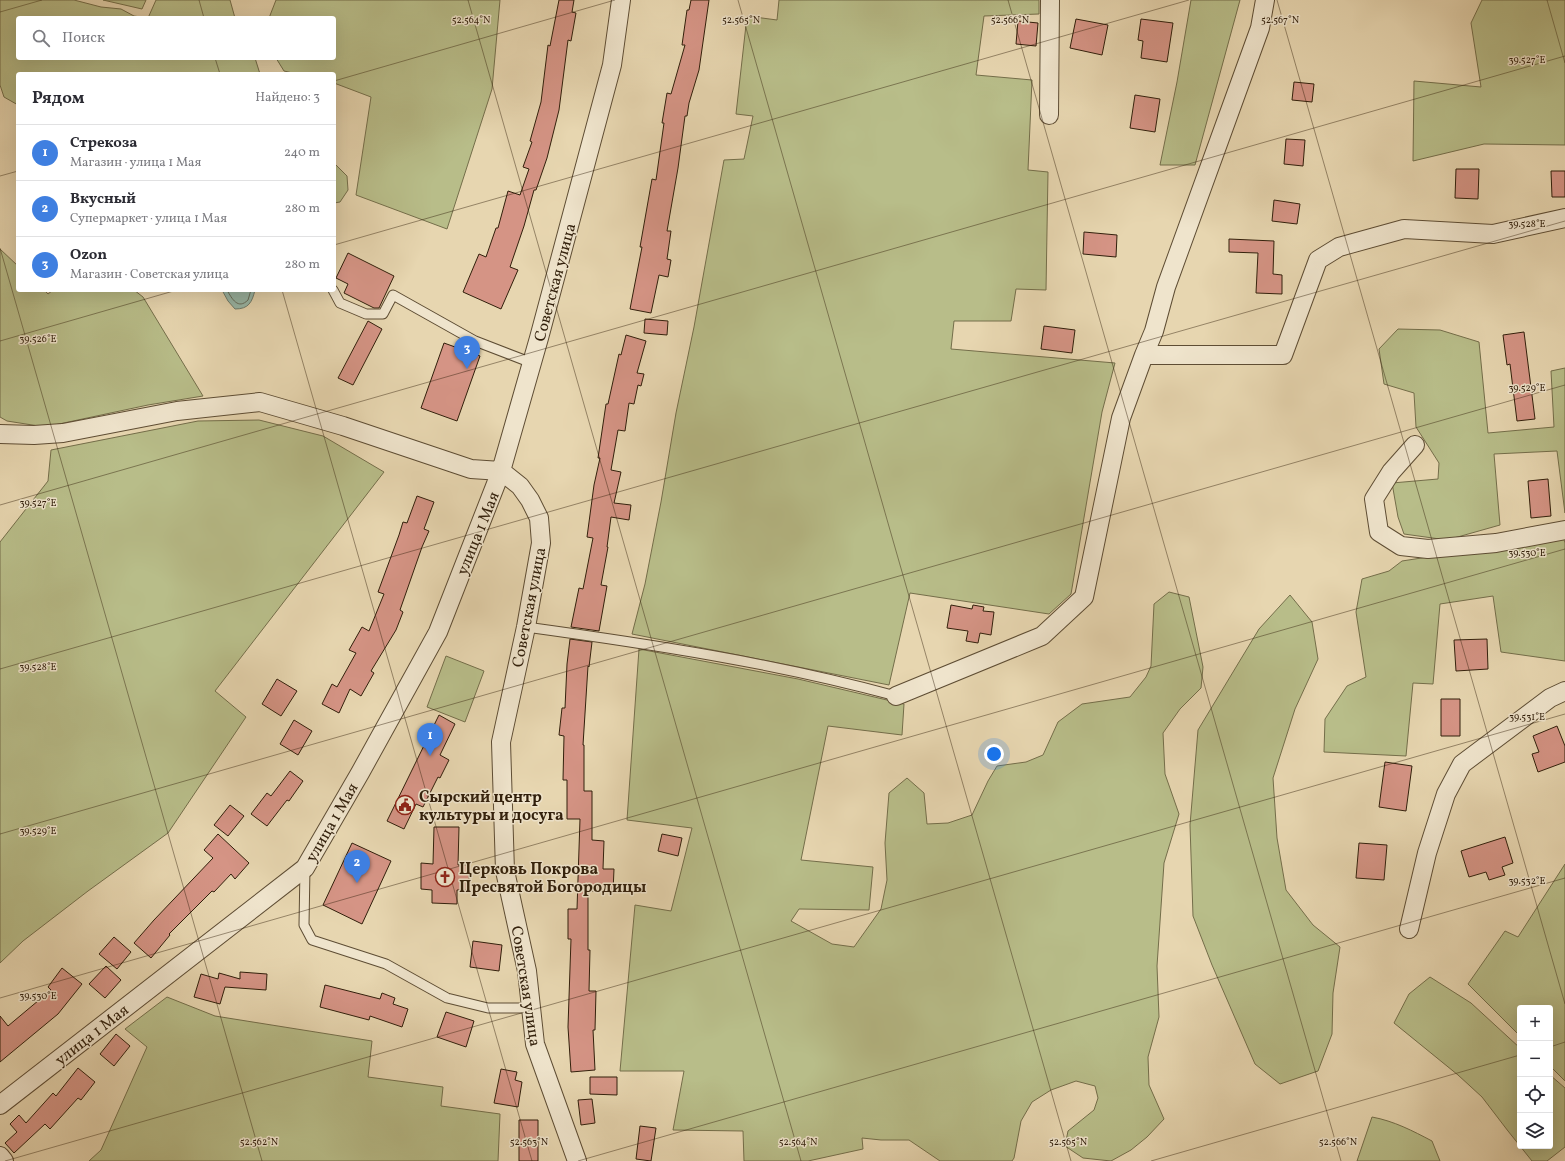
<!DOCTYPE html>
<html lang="ru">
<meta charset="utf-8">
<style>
:root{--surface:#fff;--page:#f7f7f7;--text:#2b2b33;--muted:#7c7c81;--line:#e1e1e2;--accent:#ea580c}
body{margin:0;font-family:Vollkorn,serif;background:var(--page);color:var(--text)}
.controls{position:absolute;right:12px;bottom:12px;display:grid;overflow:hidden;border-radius:4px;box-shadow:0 4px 16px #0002}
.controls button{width:36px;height:36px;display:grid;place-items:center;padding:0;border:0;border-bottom:1px solid var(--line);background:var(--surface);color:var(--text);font:20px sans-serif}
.you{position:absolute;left:994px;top:754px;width:14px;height:14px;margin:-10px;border:3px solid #fff;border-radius:50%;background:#1a73e8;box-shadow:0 0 0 6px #1a73e833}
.badge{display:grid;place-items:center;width:26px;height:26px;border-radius:50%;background:var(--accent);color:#fff;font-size:13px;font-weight:700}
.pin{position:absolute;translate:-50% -33px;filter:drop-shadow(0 1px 2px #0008)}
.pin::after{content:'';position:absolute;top:21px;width:14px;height:12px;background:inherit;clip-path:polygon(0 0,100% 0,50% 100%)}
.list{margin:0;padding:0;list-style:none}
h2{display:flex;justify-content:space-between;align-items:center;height:52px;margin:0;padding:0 16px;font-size:17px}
h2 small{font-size:13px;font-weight:400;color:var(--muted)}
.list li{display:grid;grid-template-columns:26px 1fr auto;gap:12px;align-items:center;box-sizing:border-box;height:56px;padding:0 16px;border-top:1px solid var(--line)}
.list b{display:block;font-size:15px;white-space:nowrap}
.list p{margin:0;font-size:13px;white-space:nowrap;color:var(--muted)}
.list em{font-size:13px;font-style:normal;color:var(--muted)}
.icon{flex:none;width:22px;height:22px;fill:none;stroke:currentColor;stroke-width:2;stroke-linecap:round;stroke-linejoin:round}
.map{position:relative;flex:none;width:1565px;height:1161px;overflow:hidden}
.search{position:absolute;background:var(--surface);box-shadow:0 4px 16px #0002;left:16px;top:16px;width:320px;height:44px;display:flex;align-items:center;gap:10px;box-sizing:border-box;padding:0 14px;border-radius:4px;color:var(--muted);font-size:15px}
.panel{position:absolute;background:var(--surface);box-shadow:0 4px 16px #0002;left:16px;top:72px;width:320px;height:220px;border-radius:4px}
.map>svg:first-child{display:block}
</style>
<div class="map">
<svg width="1565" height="1161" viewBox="0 0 1565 1161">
<rect width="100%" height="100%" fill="#e7d6b0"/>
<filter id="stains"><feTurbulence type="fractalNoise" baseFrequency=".005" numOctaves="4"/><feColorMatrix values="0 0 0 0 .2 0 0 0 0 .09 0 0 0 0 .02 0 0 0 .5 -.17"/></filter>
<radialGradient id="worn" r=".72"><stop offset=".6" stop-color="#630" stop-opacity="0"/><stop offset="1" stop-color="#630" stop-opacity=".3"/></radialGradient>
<path fill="#b8bd89" stroke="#746e4a" d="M0,0h74l27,7 20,2 13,7 13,2h-129v40h237l5,16h-242v31l-14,-8 -4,-12z
M103,0h43l-4,9z
M156,0h74l5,18h-87z
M276,0h224l-8,89 -45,140 -91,-34 15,-98 -37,-14v-9h-37l-13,-3 -8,-13h58v-40h-65z
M779,0h260v14l-55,2 -8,59 56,5 -4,90 20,2 -2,118 -30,-1 -5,32h-57l-3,28 164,14 -13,49 -31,182 -22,20 -139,-21 -21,92 -257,-51 13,-50 16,-82 15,-89 18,-86 30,-167 20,-1 9,-43 -17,-2 11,-98 30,4z
M1191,0h49l-45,165h-35l17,-83z
M1482,0h83v145l-81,-1 -71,17 1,-80 67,6 -10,-64z
M334,163l13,13 1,14 -8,12 -6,1z
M0,249l18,17v24h26l4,4 5,-4h81l9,7 60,99 -55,9 -103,22 -38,-6 -7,-4z
M1398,329l42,1 39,12 9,91 66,-6 -3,-56 14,-3v145l-8,-62 -63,3 6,71 -53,15 -43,-6 -6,-17 -6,-34 46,-4 1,-16 -23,-36 -2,-34 -30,-9 -5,-35z
M259,420l64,16 61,36 -169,219 31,26 -78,116 -80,58 -65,50 -23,22v-421l48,-61 3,-31 147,-29z
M1563,536l2,7v118l-64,-9 -8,-56 -53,8 -7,80 -20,-1 -7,73 -82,-4 1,-33 22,-33 19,-9 -10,-65 6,-33 27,-8 13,-10z
M1169,592l20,5 14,70 -2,21 -21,21 -17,24 2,41 14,40 -15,49 -7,103 2,51 -11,40 1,28 15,34 -17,18 -16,13 -20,11 -28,-3 -18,-12 3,-15 26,-21 4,-12 -3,-12 -19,-5 -25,9 -19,12 -11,19 -7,37 -2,3h-72l-31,-21h-28l-19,-2 1,11 -55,12h-64l-1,-30 -70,-1 11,-59h-64l15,-166 36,6 21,-83 -65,-8 12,-171 159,30 106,25 -2,31 -74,-9 -27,134 72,7 -4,43 -70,-1 -8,12 41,23 22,3 27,-38 6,-29 -2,-37 4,-50 18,-15 17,15 3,31 21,-1 24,-8 16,-34 9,-15 29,-4 17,-7 15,-33 24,-18 48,-7 16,-20 5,-11 3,-62z
M1290,595l22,27 6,37 -23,50 -22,69 4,60 9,52 27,35 27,22 -7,46 -1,41 -14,37 -38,13 -25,-20 -43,-99 -19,-49 -3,-91 8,-95 61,-101z
M446,656l38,15 -19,51 -38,-15z
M1565,864v217l-15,-15v-58h-30v28l-52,-52 37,-53 13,6z
M1430,977l41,26 49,45v98h30v-71l15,13v59l-18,14h-15l-24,-30 -26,-34 -24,-22 -64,-52 15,-29z
M167,997l48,19 157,25 -4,36 75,10 -2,19 59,8 -2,47h-409l12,-11 46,-103 -22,-18z
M1372,1117c22,4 41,14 60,24l8,20h-83z"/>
<path fill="#97b9ab" stroke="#6e7b6b" d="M222,290h33c-3,12 -6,19 -20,19l-7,-8z"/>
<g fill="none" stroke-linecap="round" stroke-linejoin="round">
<path stroke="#646c5b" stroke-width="1" d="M227,290c5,9 11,20 21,10l3,-10"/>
</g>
<path fill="#d59485" stroke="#311f0b" d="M559,0h15l-2,12 4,1 -5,28 -3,-1 -9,70 -12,48 -11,32h-2l-10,36 -14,41 8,3 -17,39 -38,-17 16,-38 7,3 10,-29h2l10,-37 12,4 9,-26 -6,-2 9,-25 -2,-1 11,-39 7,-57 2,1z
M691,0h18l-10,70 -10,33 -2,13h-2l-7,52 -11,63h4l-4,28 4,1 -3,17 -9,-2 -8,38 -21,-4 12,-62h-2l12,-68 4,1 8,-57h-2l5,-30 4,1 14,-49h-3l5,-35h2z
M1076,19l32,6 -6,30 -32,-7z
M1141,19l32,4 -6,39 -26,-4 2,-17 -5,-1z
M1018,21l20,2 -2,23 -20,-2z
M1294,82l20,2 -2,18 -20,-2z
M1135,95l25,4 -5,33 -25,-4z
M1286,139l19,1 -2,26 -19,-2z
M1456,169h23l-1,30 -23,-1z
M1551,171h14v26h-13z
M1274,200l26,4 -3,20 -25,-3z
M1084,232l33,3 -1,22 -33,-3z
M1229,239l45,2 -1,33 9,1v19l-26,-1 2,-40 -29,-1z
M348,253l46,23 -15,32h-5l-30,-15 4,-9 -12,-6z
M645,319l23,2 -1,14 -23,-2z
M368,321l14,8 -29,56 -15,-7z
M1044,326l31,4 -3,23 -31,-4z
M1524,332l11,87 -18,2 -7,-57 -3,1 -4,-30z
M626,335l20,6 -9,32 7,1 -3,12 -3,-1 -4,19 -5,-1 -4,28 -7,-1 -7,40 10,2 -7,31 17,2 -2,15 -18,-3 -4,30h1l-7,38 6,1 -8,45 -28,-4 8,-39 4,1 10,-51 -6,-1 7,-52 6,-27h-2l8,-54h2l11,-50 2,1z
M444,343l36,13 -23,65 -36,-13z
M1548,479l3,37 -20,2 -3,-37z
M417,496l17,6 -10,27 5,2 -7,16 -22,63 3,2 -7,18 -25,41 3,2 -13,23 -11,-7 -11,24 -17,-9 10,-20 5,3 19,-34 -7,-3 13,-23 7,4 15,-37 -6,-2 21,-57 4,-13 4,1z
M951,605l21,4 1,-4 11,2 -1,4 11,1 -3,23 -11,-2 -2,10 -12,-2 2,-10 -21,-3z
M570,639l22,3 -3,25 -1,-1 -5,79h1v46h8v49l12,1 -1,28h11l-1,23 -25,-1v59h2l-1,41h7l-1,39h-2l2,40 -24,2 -3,-45 3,-88h-3v-30h9l3,-90h-13v-39h-4l1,-44 -5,-1 3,-27h3l2,-44z
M1487,639l1,30 -32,2 -2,-31z
M277,679l20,12 -16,25 -19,-12z
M1441,699h19v37h-19z
M439,715l16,9 -15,31 9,5 -9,18 -2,-1 -15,30 -7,-3 -12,25 -17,-8z
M294,720l18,11 -14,24 -18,-11z
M1557,726l8,20v16l-27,10 -6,-18 7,-2 -6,-16z
M1385,762l27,4 -6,45 -27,-4z
M290,771l13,10 -14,20 -2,-1 -20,26 -16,-12 16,-21 4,3z
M230,805l14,11 -16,20 -14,-11z
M434,827h25l-1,38h11v25h-12v14l-25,-1v-13l-11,-1v-26l12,1z
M218,834l31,29 -14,16 -4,-5 -17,18 -2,-1 -43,43 1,1 -19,23 -17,-15 20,-23 59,-62 -9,-8z
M662,834l20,4 -4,18 -20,-5z
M1505,837l8,26 -11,4 3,8 -16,5 -3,-8 -17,5 -8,-26z
M352,843l39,18 -29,63 -39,-19z
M1359,843l28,2 -3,35 -28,-2z
M114,937l17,15 -14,17 -18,-15z
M473,941l29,4 -3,26 -29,-4z
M106,966l15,14 -16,18 -16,-14z
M62,968l20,16 -24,30 -58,48v-46l8,10 43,-36 -3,-3z
M240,972l27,2 -1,16 -41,-3 -5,17 -26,-7 7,-23 17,5 1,-6 21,6z
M325,985l55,14 2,-6 13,5 -2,6 15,5 -6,18 -32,-11 -1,4 -49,-13z
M446,1012l28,9 -8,26 -29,-10z
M116,1034l14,12 -16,20 -14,-12z
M78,1068l17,14 -14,18 -3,-2 -28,31 -5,-5 -31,29 -9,-10 12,-11 -7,-8 9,-9 7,8 27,-30 3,3z
M501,1069l16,3 -2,8 7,2 -4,25 -24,-4z
M590,1077h27v18l-27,-1z
M592,1099l3,24 -14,2 -3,-25z
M519,1120h19v41h-19z
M640,1126l16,2 -5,33 -15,-2z"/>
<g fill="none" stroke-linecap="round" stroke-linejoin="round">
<g stroke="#5e4d34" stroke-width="11">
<path id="service" d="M333,290l7,13 26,11h17l10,-19 82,46 57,22
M526,627c124,17 249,36 370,69
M305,868l-1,57 8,15 74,24 61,34 41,10h43"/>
</g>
<g stroke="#5e4d34" stroke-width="20">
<path id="minor" d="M1049,115l1,-115
M1144,355l10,-24 12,-44 94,-259 5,-28
M0,434l34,1 29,-2 114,-22 83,-9 83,24 128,43 30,2
M1415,445l-24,27 -17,27 5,33 22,14 27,3 68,-6 69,-13
M501,471l19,15 10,14 9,18 2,25 -15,84 -25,115 4,129 22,100 8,73 42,117
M896,696l146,-60 42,-39 37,-179 23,-63h139l35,-95 21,-13 65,-18 89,5 72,-16
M1409,929l18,-76 19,-59 16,-30 88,-66 15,-7
M0,1105l305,-237 55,-95 78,-141 63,-161 38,-133 73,-273 9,-65
M0,1156l4,5"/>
</g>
<use href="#service" stroke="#efe4cc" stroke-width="9"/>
<use href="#minor" stroke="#efe4cc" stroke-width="18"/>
</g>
<path fill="none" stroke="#311f0b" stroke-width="1" stroke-opacity="0.45" d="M199,0l5,18M468,0l333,1161M738,0l333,1161M1008,0l333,1161M1277,0l288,1004M1547,0l18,63M0,12l42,-12M215,58l5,16M334,81l281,-81M0,176l18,-5M334,245l855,-245M0,248l262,913M282,290l250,871M0,341l177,-51M0,505l1565,-449M0,669l1565,-448M0,834l1565,-449M0,998l1565,-449M1550,1047l15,-5M5,1161l1560,-447M578,1161l987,-283M1151,1161l369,-106"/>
<defs>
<g id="civic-ring" transform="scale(1)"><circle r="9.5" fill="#efe4cc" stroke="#8f2418" stroke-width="1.5"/><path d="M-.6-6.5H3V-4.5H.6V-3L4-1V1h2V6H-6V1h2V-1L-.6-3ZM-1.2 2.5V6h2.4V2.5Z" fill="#8f2418"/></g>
<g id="church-ring" transform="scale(1)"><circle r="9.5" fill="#efe4cc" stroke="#8f2418" stroke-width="1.5"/><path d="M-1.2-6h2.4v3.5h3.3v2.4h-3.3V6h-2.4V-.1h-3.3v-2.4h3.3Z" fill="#8f2418"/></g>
</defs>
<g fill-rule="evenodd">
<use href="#civic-ring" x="405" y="805"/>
<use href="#church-ring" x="445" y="877"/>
</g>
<g text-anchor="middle" stroke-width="3" stroke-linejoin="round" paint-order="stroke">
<g font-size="16" fill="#311f0b" stroke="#efe4cc">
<text transform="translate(554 282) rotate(-75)" y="6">Советская улица</text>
<text transform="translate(477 533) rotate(-68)" y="6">улица 1 Мая</text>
<text transform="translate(528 607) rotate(-79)" y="6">Советская улица</text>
<text transform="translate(331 822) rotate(-60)" y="6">улица 1 Мая</text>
<text transform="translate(527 986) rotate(81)" y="6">Советская улица</text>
<text transform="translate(91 1034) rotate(-38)" y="6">улица 1 Мая</text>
</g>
<g font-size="16" font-weight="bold" fill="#311f0b" stroke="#efe4cc" text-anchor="start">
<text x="419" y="802">Сырский центр<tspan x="419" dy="18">культуры и досуга</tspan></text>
<text x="459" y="874">Церковь Покрова<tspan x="459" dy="18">Пресвятой Богородицы</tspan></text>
</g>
</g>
<g font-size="10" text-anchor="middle" fill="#311f0b" stroke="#efe4cc" stroke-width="3" stroke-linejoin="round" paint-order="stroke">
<text x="471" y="23">52.564°N</text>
<text x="741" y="23">52.565°N</text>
<text x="1010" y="23">52.566°N</text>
<text x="1280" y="23">52.567°N</text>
<text x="1527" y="63">39.527°E</text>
<text x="1527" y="227">39.528°E</text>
<text x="38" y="342">39.526°E</text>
<text x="1527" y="391">39.529°E</text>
<text x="38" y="506">39.527°E</text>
<text x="1527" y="556">39.530°E</text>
<text x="38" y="670">39.528°E</text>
<text x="1527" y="720">39.531°E</text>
<text x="38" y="834">39.529°E</text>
<text x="1527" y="884">39.532°E</text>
<text x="38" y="999">39.530°E</text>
<text x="259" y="1145">52.562°N</text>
<text x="529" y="1145">52.563°N</text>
<text x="798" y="1145">52.564°N</text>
<text x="1068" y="1145">52.565°N</text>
<text x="1338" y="1145">52.566°N</text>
</g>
<rect width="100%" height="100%" filter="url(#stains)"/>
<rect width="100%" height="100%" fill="url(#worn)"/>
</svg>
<div class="controls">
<button>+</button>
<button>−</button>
<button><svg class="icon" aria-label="locate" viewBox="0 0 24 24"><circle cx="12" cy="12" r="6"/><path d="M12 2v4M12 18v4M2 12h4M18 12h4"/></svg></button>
<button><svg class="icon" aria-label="layers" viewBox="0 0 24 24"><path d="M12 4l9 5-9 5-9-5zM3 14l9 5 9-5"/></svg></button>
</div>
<div class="you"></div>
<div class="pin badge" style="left:430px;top:756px;background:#3f7fe0">1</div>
<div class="pin badge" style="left:357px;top:883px;background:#3f7fe0">2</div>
<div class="pin badge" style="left:467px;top:369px;background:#3f7fe0">3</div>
<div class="search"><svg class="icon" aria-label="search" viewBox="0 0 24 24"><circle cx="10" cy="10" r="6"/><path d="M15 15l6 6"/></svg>Поиск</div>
<section class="panel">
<h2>Рядом<small>Найдено: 3</small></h2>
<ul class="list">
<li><span class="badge" style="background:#3f7fe0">1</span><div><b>Стрекоза</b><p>Магазин · улица 1 Мая</p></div><em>240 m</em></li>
<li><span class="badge" style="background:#3f7fe0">2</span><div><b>Вкусный</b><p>Супермаркет · улица 1 Мая</p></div><em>280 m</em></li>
<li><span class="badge" style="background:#3f7fe0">3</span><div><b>Ozon</b><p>Магазин · Советская улица</p></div><em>280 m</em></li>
</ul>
</section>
</div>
